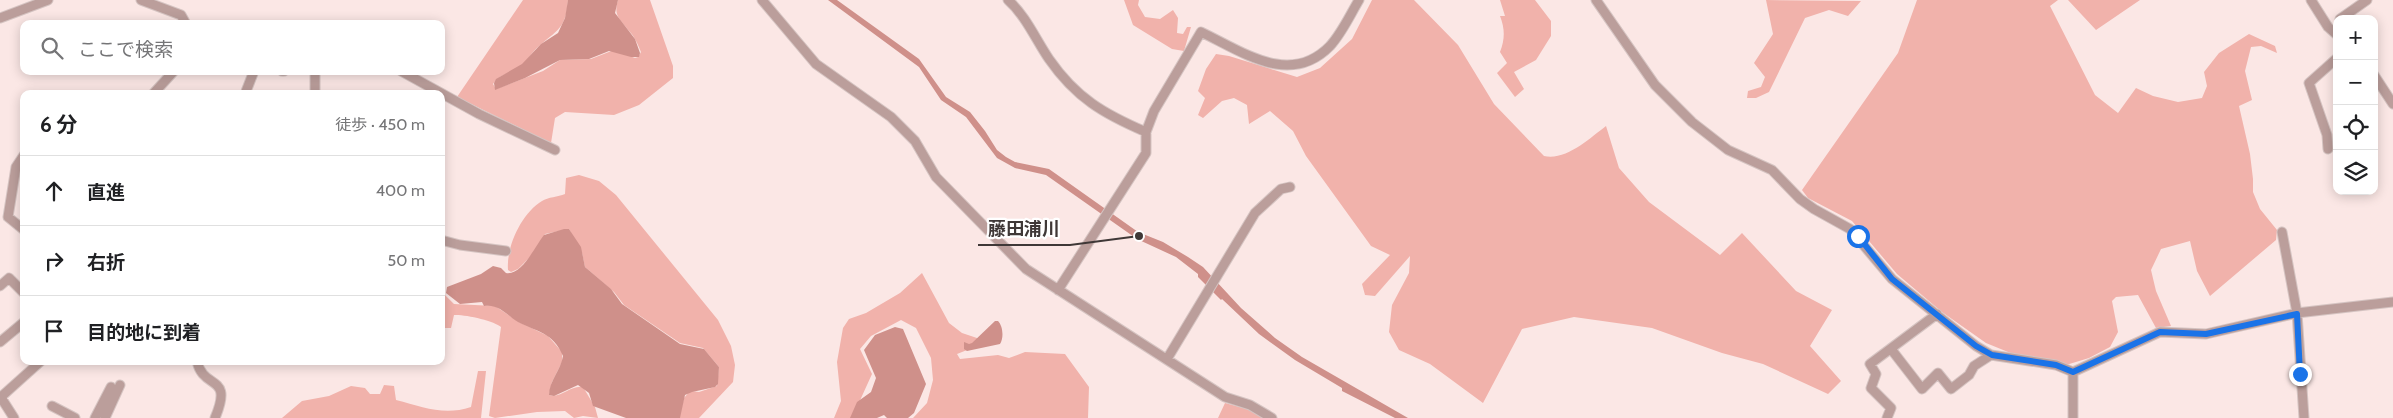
<!DOCTYPE html>
<html lang="ja">
<meta charset="utf-8">
<style>
:root{--surface:#fff;--page:#f6f6f6;--text:#202124;--muted:#757577;--line:#e0e0e0}
body{margin:0;font-family:Cabin,"Noto Sans JP",sans-serif;background:var(--page);color:var(--text)}
.controls{position:absolute;right:15px;top:15px;display:grid;overflow:hidden;border-radius:10px;box-shadow:0 2px 12px #0003}
.controls button{width:45px;height:45px;display:grid;place-items:center;padding:0;border:0;border-bottom:1px solid var(--line);background:var(--surface);color:var(--text);font:25px sans-serif}
.stop{position:absolute;width:15px;height:15px;margin:-11px;border:4px solid #1a73e8;border-radius:50%;background:#fff}
.stop.end{background:#1a73e8;border-color:#fff;box-shadow:0 1px 5px #0008}
.list{margin:0;padding:0;list-style:none}
h2{display:flex;justify-content:space-between;align-items:center;height:65px;margin:0;padding:0 20px;font-size:21px}
h2 small{font-size:16px;font-weight:400;color:var(--muted)}
.list li{display:grid;grid-template-columns:32px 1fr auto;gap:15px;align-items:center;box-sizing:border-box;height:70px;padding:0 20px;border-top:1px solid var(--line)}
.list b{display:block;font-size:19px;white-space:nowrap}
.list em{font-size:16px;font-style:normal;color:var(--muted)}
.icon{flex:none;width:28px;height:28px;fill:none;stroke:currentColor;stroke-width:2;stroke-linecap:round;stroke-linejoin:round}
.map{position:relative;flex:none;width:2393px;height:418px;overflow:hidden}
.search{position:absolute;background:var(--surface);box-shadow:0 2px 12px #0003;left:20px;top:20px;width:425px;height:55px;display:flex;align-items:center;gap:12px;box-sizing:border-box;padding:0 18px;border-radius:10px;color:var(--muted);font-size:19px}
.panel{position:absolute;background:var(--surface);box-shadow:0 2px 12px #0003;left:20px;top:90px;width:425px;height:275px;border-radius:10px}
.map>svg:first-child{display:block}
</style>
<div class="map">
<svg width="2393" height="418" viewBox="0 0 2393 418">
<rect width="100%" height="100%" fill="#fbe7e5"/>
<path fill="#f1b2ab" d="M523,0h45c-2,29 -11,30 -30,47 -6,5 -10,13 -16,18 -9,7 -23,9 -29,19l3,5 47,-18 17,-11 31,-1 23,-9 21,8 3,-1 3,-5c-3,-7 -6,-15 -12,-21 -9,-12 -16,-15 -11,-31h32l23,66v12l-34,27 -25,10 -49,-3 -10,6 -4,25 -94,-46z
M1124,0h15l-1,5 7,12 15,2 13,-9 5,8 -1,15 6,1 4,-7h4l-7,24 -12,-2 -39,-24z
M1372,0h42l44,45 36,59 50,52c22,5 46,-18 62,-30l13,42 30,34 71,53 22,-22 54,58 36,19 -22,36 31,35 -13,13 -65,-30 -41,-11 -70,-25 -78,-11 -52,12 -39,74 -53,-39 -31,-14 -10,-18 3,-27 17,-32 1,-17 -35,40 -10,-1 -3,-11 28,-29 -19,-9 -65,-90 -13,-25 -23,-20 -21,13 -2,-19 -13,-7 -12,3 -19,17 -5,-3 7,-17 -7,-7 8,-22 10,-15 13,2 68,21 23,-9 32,-29z
M1500,0h35l16,21v15l-15,24 -22,12 10,17 -9,8 -18,-24 10,-10 -7,-11c5,-13 5,-23 0,-36h5z
M1766,0l95,1 -13,15 -19,-6 -24,8 -36,74 -13,6h-9l1,-7 13,-4 4,-10 -11,-14 19,-29z
M1917,0h141l-8,6 45,89 23,18 18,-25 17,8 25,6 24,-4 5,-12 -3,-14 15,-19 30,-19 26,12 2,7 -16,-7 -10,1 -6,24 7,29 -13,6 11,48 3,25v13l7,17 17,21 -1,10 -66,56 -13,-25 -7,-30 -29,8 -10,21 5,21 15,35 -15,2 -18,-33 -22,2 -4,4 6,31 -8,15 -21,11 -23,7 -53,-11 -27,-11 -44,-31 -45,-38 -45,-53 -44,-23 -6,-8 96,-137z
M2068,0h72l-44,30z
M579,175l20,6 17,14 102,125 13,26 4,19 -2,17 -34,36h-20l5,-20 6,-7 9,1 18,-6 2,-19 -16,-19 -23,-5 -56,-38 -10,-13 -29,-25 -3,-14 -13,-24 -24,5 -9,17 -18,18 -7,3 -3,-2c-2,-24 14,-57 34,-69 6,-4 16,-4 23,-7l1,-16z
M922,273l27,50 13,10 18,6 -8,9 -15,6 3,5 38,-4 11,3 16,-6 40,2 24,33 -1,31h-175l14,-15 6,-23 -2,-22 -15,-30 -15,-8 -30,16 -11,13 12,25 -20,44h-18l7,-17 -4,-39 6,-34 6,-9 17,-6 34,-20z
M441,291l13,13 41,2 24,16 29,14 14,16v10l-10,20 -3,13c12,4 21,-10 34,-8l12,20 3,11 -15,-2 -9,2 -9,-7 -28,1 -42,6 -6,-2 12,-89c-6,-6 -37,-13 -47,-12l-3,13h-10z
M478,371h8l-5,47h-199l20,-17 27,-5 22,-10 14,2 5,6h10l4,-9 10,1 2,14c27,7 48,16 75,7z
M1225,403l22,6 17,9h-46z"/>
<path fill="#cf908a" d="M568,0h50l-3,13 20,26 5,14 -1,4h-8l-22,-6 -20,8 -29,1 -35,18 -30,12 -1,-7 2,-4 26,-15 19,-20 17,-11 7,-15z
M828,0h9l82,59 27,38 24,15 15,19 12,19 9,7 9,5 34,7 89,63 25,10 25,15 15,10 38,41 34,30 27,19 106,61h-13l-53,-27v-3l-47,-28 -36,-26 -37,-35 -1,1 -23,-23v-3l-22,-17 -39,-18 -91,-64 -31,-7 -18,-10 -31,-41 -25,-17 -22,-33z
M564,229h5l12,18 4,20 26,22 11,15 58,40 24,5 15,18 -1,17 -3,3 -23,5 -7,3 -5,23h-54l-33,-12 -4,-13 -11,-8 -24,11 -5,-1c0,-14 12,-25 14,-39 -10,-24 -26,-24 -45,-34 -12,-7 -18,-18 -34,-16l-2,-4 -22,2 -14,-11 1,-6 34,-13 12,-8 8,2 5,5c16,3 29,-27 38,-38z
M995,321h3c5,5 6,17 2,23l-33,7 -3,-2v-7l5,2 3,-1z
M895,327l8,2 23,55 -12,29 -6,5h-21l-3,-3 -7,3h-27l7,-16 14,-10 5,-14 -12,-28 11,-15z"/>
<g fill="none" stroke-linecap="round" stroke-linejoin="round">
<g stroke="#d5c4c2" stroke-width="11">
<path id="street" d="M141,0l40,15 5,9
M762,0l54,64 75,53 24,24 21,36 90,92 199,128 25,8 22,13
M1008,0c18,16 28,40 41,59 27,39 55,55 97,73
M1596,0l59,85 37,37 36,28 44,20 28,29 14,10 36,20 42,50 84,67 15,9 65,10 17,7
M2311,0l17,27 9,8
M0,18l48,-18
M2340,19l27,-19
M282,71h2
M401,71l78,43 76,36
M2374,75l19,29
M153,94l21,-23
M245,94l9,-23
M315,94v-23
M2328,149l-1,-14 -18,-52 28,-25
M24,155l-8,12 -8,50 16,13
M2282,232l15,81 7,105
M441,240l19,5 46,6
M0,286l9,-8 15,15
M1058,290l88,-137v-21l8,-21 47,-79c42,20 89,55 129,14 12,-13 20,-31 29,-46
M0,342l24,-20
M1891,349l31,40 16,-16 13,16 18,-14 5,-9 17,-11
M1167,359l88,-146 26,-24 9,-2
M197,361c6,30 37,12 18,57
M2073,372l87,-40 46,2 91,-21 96,-11
M0,396l14,22
M1,397l40,-36
M52,406l23,12
M95,418l16,-31
M105,418l15,-33
M1887,418l4,-10 -20,-20 5,-14 -6,-10 67,-50
M2073,418v-46"/>
</g>
<use href="#street" stroke="#bb9e9b" stroke-width="9"/>
</g>
<g fill="none" stroke-linecap="round" stroke-linejoin="round">
<path stroke="#1a73e8" stroke-width="6" d="M1858,236l34,43 84,67 16,9 64,10 17,7 87,-40 46,2 91,-20 3,60"/>
</g>
<path fill="none" stroke="#3f3837" stroke-width="2" d="M1139 236L1070 245H978"/>
<circle fill="#3f3837" stroke="#fff" stroke-width="2" cx="1139" cy="236" r="5"/>
<g font-size="18" text-anchor="middle" font-weight="bold" fill="#3f3837" stroke="#fff" stroke-width="4.5" stroke-linejoin="round" paint-order="stroke">
<text x="1024" y="235">藤田浦川</text>
</g>
</svg>
<div class="controls">
<button>+</button>
<button>−</button>
<button><svg class="icon" aria-label="locate" viewBox="0 0 24 24"><circle cx="12" cy="12" r="6"/><path d="M12 2v4M12 18v4M2 12h4M18 12h4"/></svg></button>
<button><svg class="icon" aria-label="layers" viewBox="0 0 24 24"><path d="M12 4l9 5-9 5-9-5zM3 14l9 5 9-5"/></svg></button>
</div>
<div class="stop" style="left:1858px;top:236px"></div>
<div class="stop end" style="left:2300px;top:374px"></div>
<div class="search"><svg class="icon" aria-label="search" viewBox="0 0 24 24"><circle cx="10" cy="10" r="6"/><path d="M15 15l6 6"/></svg>ここで検索</div>
<section class="panel">
<h2>6 分<small>徒歩 · 450 m</small></h2>
<ul class="list">
<li><svg class="icon" aria-label="ahead" viewBox="0 0 24 24"><path d="M12 20V5M6 11l6-6 6 6"/></svg><div><b>直進</b></div><em>400 m</em></li>
<li><svg class="icon" aria-label="right" viewBox="0 0 24 24"><path d="M7 20v-9h11M14 6l5 5-5 5"/></svg><div><b>右折</b></div><em>50 m</em></li>
<li><svg class="icon" aria-label="arrive" viewBox="0 0 24 24"><path d="M6 21V4h12l-3 4 3 4H6"/></svg><div><b>目的地に到着</b></div></li>
</ul>
</section>
</div>
